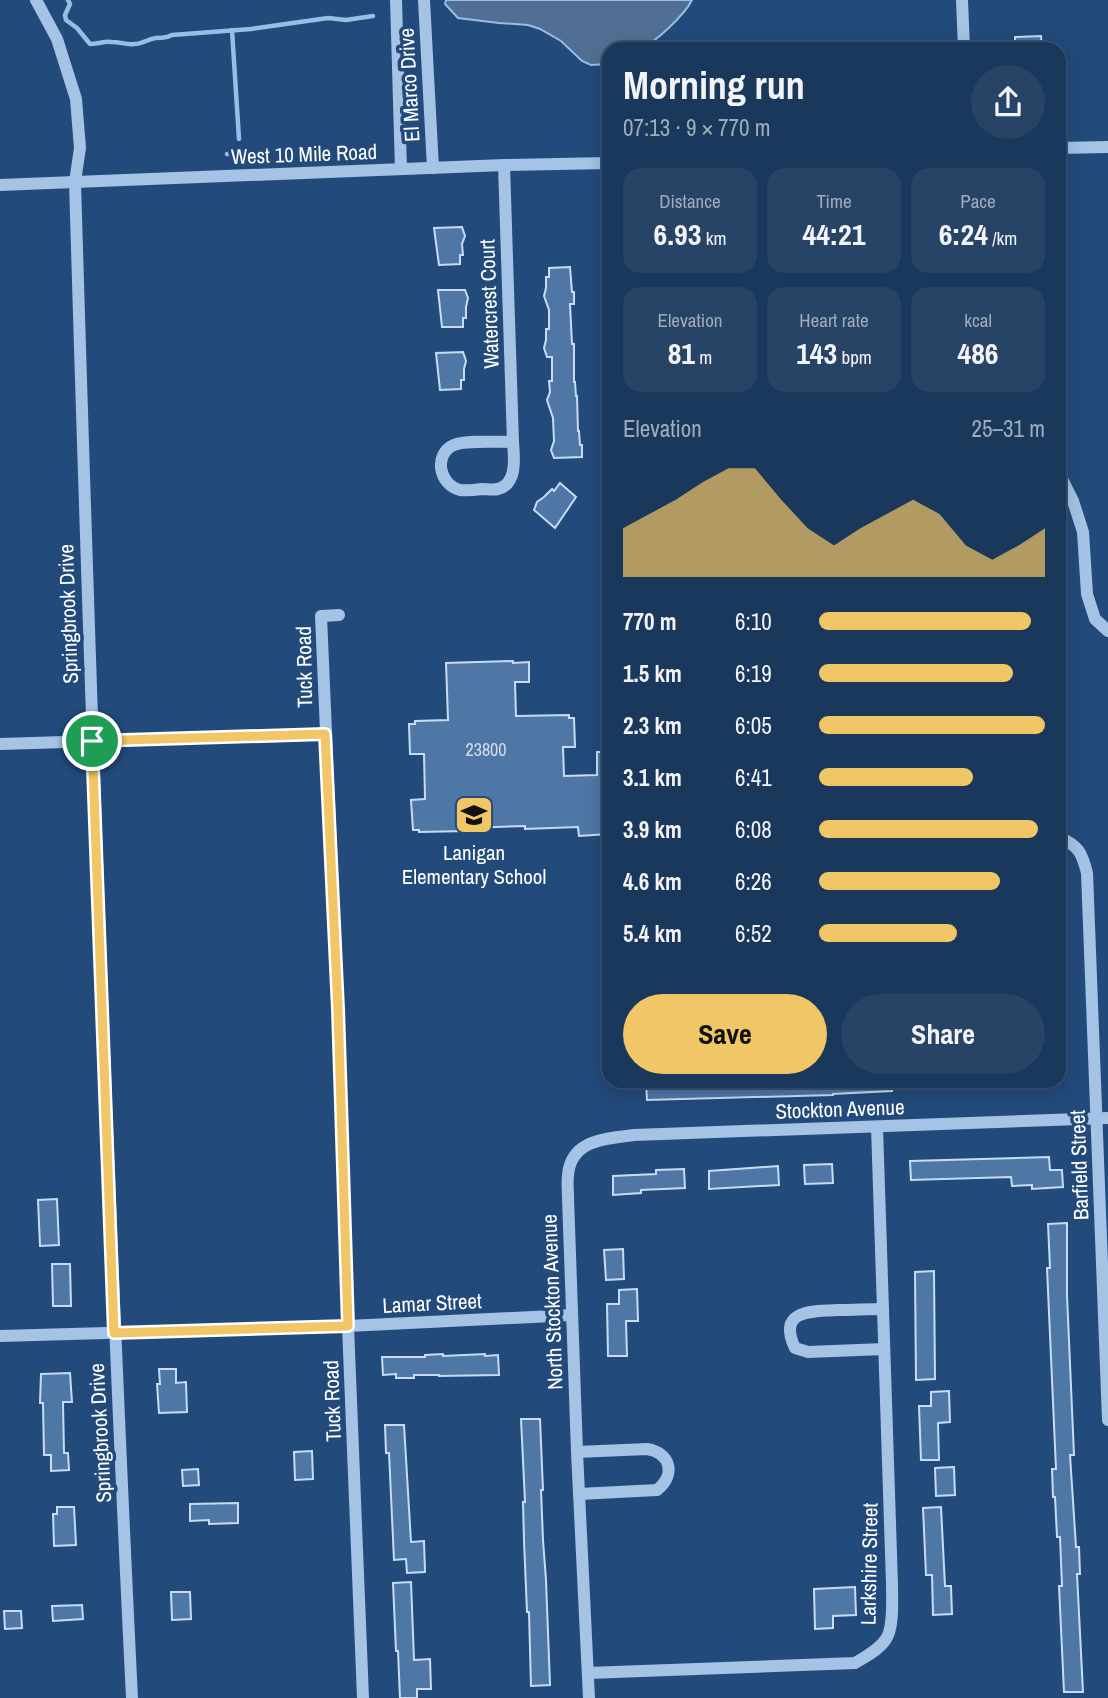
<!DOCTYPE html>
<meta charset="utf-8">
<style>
:root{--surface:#1a385c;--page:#274365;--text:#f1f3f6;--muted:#9facbb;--line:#385272;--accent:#f1c666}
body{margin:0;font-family:"Archivo Narrow",sans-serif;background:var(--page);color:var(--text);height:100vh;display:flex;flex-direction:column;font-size:26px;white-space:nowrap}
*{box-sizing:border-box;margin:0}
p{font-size:23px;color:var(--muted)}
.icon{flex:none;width:38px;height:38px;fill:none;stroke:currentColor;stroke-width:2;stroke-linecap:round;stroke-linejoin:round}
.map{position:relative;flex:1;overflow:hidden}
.side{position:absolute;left:602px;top:42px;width:464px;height:1046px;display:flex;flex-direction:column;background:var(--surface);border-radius:21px;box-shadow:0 4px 18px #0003,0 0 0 2px var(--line)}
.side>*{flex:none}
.pin{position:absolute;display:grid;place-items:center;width:60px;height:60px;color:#fff;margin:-30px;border:4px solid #fff;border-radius:50%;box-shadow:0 2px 7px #0007}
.round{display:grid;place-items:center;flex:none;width:74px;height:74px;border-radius:37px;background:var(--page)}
.overview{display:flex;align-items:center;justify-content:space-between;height:119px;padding:0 21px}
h1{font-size:38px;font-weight:700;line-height:52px}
.figures{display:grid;grid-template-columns:repeat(3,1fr);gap:10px;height:119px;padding:7px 21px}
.figures div{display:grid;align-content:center;border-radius:18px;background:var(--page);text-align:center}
.figures b{font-size:30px;font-weight:700}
.figures small{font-size:19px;font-weight:400}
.figures p{font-size:19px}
.chart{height:196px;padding:14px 21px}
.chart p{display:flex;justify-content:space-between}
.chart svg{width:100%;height:126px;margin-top:7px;fill:var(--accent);opacity:.7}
.cta{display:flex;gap:14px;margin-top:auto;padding:14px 21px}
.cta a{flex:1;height:80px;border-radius:42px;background:var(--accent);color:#111;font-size:28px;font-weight:700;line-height:80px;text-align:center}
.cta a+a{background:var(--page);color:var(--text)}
ul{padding:0 21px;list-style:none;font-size:23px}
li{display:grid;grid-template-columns:112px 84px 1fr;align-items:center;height:52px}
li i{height:18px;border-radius:9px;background:var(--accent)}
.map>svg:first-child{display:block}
.water{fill:#526f93;stroke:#98bee6;stroke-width:2}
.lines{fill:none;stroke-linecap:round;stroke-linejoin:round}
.stream{stroke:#98bee6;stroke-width:4.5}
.building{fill:#4f77a6;stroke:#c7dcf4;stroke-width:2}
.minor{stroke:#a4c3e5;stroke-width:12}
.route-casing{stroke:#fff;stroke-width:14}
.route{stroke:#f1c666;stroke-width:9}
.labels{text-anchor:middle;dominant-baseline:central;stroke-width:7;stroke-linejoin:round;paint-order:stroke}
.number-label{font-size:18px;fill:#d3dde9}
.street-label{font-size:21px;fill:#fff;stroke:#224a7a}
.poi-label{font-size:21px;fill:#fff;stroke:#224a7a}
</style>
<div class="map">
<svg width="1108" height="1698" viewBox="0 0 1108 1698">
<rect width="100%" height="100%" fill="#224a7a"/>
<!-- water -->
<path class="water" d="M446,0H692C685,14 654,45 638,49C629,51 618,49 609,49V64L591,65L582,61L561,41L540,29L528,25L499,23L458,18L445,4Z"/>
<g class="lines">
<!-- stream -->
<g class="stream">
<path d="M68,0L70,4L65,15L66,20L77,28L90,44C97,44 104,41 112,42C120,42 127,45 134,44C142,44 148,39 156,38C163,37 165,39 172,35L251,29L328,18L346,20L373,16"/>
<path d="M232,30L239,139"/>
<path d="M227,154L240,153V150"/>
</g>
</g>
<!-- building -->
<g class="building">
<path d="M1041,36L1042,49H1015V37Z"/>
<path d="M462,227L465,236L462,244L463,255H460V264L439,265L434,228Z"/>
<path d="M570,267L572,292H574V304H570L572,344H574V382H575L576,396H577L578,431H579L580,445H582V457L554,458L551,450L554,441L553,418L547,400L550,392L549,381H552V357H547L544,348L546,340V329H549V310L544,296L546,288V277H549V268Z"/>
<path d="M438,290H465L468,298L466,307V318H463V327H442Z"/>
<path d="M463,352L466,361L464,369V380H461V389L440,390L436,353Z"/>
<path d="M560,483L576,497L555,528L534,510L537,502L544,497L552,489L554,491Z"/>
<path d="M513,661V663L529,662V682H515L516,716L569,715V718H574L575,747H563L564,776L597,775V752H609V834L579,836L578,827L525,829V826L468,828V831L419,832V830H413L411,800L425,799L424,754H410L409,724H415V721L448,720L446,663Z"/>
<path d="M646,1082H892V1091L833,1094V1095L647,1100Z"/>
<path d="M1049,1157L1050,1170H1062L1063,1187L1032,1189V1185L1012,1186L1011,1177L911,1180L910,1161Z"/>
<path d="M832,1164L833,1183L805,1184L804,1165Z"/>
<path d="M778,1166L779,1185L709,1189V1171Z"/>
<path d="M684,1169L685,1188L641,1190V1193L613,1195V1176L656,1174V1170Z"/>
<path d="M57,1199L59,1245L40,1246L38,1200Z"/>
<path d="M1067,1223V1295L1074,1455H1070L1076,1547H1079L1080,1574H1077L1083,1692H1064L1059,1586H1062L1060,1537H1057L1055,1497H1053L1052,1469H1056L1047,1268H1050L1048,1224Z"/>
<path d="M623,1249L624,1279L606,1280L604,1250Z"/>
<path d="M52,1264H70L71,1306H53Z"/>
<path d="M934,1271L935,1379L916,1380L915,1272Z"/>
<path d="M637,1289L638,1321H626L627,1356H608L607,1304H619V1290Z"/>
<path d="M443,1354V1356L485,1354V1356L498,1355L499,1375L439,1376V1375H414V1378H396V1374L383,1375L382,1357H425V1355Z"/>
<path d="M159,1369H176V1383L186,1382L187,1412L159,1413L157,1384H160Z"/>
<path d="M70,1373L72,1402H63L64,1453H68L69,1470L51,1471V1455H44L43,1403H40L41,1374Z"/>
<path d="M949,1391L950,1422L938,1423L939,1460H921L919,1406H931V1392Z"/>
<path d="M521,1419H540L543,1490H541L543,1540L546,1580L550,1685L531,1686L529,1612H527L524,1541L523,1502H525Z"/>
<path d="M385,1425H404L411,1542L424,1541L425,1572L407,1573L406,1559L394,1560L389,1453H386Z"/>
<path d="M312,1451L313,1479L295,1480L294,1452Z"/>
<path d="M954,1467L955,1495L936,1496L935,1468Z"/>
<path d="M198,1469L199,1485L183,1486L182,1470Z"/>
<path d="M238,1503V1523L209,1524V1520L190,1521V1504Z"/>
<path d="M57,1507H74L76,1545L54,1546L53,1514H57Z"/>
<path d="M941,1507L945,1586H951L952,1614L933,1615L932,1575H926L923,1508Z"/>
<path d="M411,1582L414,1660L430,1659L431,1689H417V1698H400L398,1651H396L393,1583Z"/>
<path d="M855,1587L856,1615L833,1616V1628L815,1629L814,1589Z"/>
<path d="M171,1592H190L191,1619L172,1620Z"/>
<path d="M82,1605L83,1619L53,1621L52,1606Z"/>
<path d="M4,1611H21L22,1628L5,1629Z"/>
</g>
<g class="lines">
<!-- minor -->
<g class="minor">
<path d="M36,0L57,39L76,99L80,148L75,182C90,688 107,1193 132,1698"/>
<path d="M396,0L401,169"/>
<path d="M424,0L433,168"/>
<path d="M962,0L964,49"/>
<path d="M1059,148L1108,147"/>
<path d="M504,165L513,442C498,442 465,440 454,445C433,454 439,485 460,490C467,491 475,490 482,489C487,489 493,490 498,489C518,484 514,456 513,442"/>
<path d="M0,185L504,165L609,163"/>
<path d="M1059,473L1073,501L1083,532L1087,594L1095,619L1108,631"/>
<path d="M339,615L321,616L338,1009L348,1326L363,1698"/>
<path d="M0,744L325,734"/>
<path d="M1059,837C1079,846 1082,853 1087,873L1108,1420"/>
<path d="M883,1309C868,1309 853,1310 838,1310C811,1311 777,1310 795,1348L808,1352L884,1349"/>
<path d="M0,1336L348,1326L572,1315"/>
<path d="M577,1452L647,1449C671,1453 676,1475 657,1490L579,1494"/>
<path d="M588,1673L855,1663C865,1657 879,1650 886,1639C894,1628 892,1598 892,1584L877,1127"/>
<path d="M589,1698L577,1452L568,1198C568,1191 567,1183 568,1175C571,1139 606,1139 634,1135L1108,1118"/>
</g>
</g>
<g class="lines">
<!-- route casing -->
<g class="route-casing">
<path id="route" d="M325,734L338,1009L348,1326L114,1333L92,741Z"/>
</g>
<!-- route -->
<use href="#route" class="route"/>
</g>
<!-- icons -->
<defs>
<g id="school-square" transform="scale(2.0125)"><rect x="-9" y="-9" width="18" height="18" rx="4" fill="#f1c666" stroke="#224a7a"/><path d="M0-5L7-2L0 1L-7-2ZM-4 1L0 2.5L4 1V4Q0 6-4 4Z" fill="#111"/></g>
</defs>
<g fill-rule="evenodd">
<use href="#school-square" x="474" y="815"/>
</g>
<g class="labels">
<!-- number labels -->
<g class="number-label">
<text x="486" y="749">23800</text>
</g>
<!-- street labels -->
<g class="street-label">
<text transform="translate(409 85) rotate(-93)">El Marco Drive</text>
<text transform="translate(304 154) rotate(-2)">West 10 Mile Road</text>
<text transform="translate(489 304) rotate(-92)">Watercrest Court</text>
<text transform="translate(68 614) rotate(-92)">Springbrook Drive</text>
<text transform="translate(304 667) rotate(-91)">Tuck Road</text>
<text transform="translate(840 1109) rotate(-2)">Stockton Avenue</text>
<text transform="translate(1079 1165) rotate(-92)">Barfield Street</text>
<text transform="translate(552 1302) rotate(-92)">North Stockton Avenue</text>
<text transform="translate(432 1303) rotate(-3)">Lamar Street</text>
<text transform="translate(332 1401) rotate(-92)">Tuck Road</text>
<text transform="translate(100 1433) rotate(-93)">Springbrook Drive</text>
<text transform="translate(869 1564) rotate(-89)">Larkshire Street</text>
</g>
<!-- poi labels -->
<g class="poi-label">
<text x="474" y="852">Lanigan<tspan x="474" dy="24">Elementary School</tspan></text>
</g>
</g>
</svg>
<div class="pin" style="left:92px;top:741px;background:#1e9e55"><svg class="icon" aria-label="arrive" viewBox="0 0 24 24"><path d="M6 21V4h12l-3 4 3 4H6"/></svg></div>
<section class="side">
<div class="overview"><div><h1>Morning run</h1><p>07:13 · 9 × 770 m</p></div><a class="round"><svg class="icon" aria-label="share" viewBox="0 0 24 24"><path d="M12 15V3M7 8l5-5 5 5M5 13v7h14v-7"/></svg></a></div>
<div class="figures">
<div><p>Distance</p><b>6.93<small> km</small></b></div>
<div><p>Time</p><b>44:21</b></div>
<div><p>Pace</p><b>6:24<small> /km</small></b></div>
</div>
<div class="figures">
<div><p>Elevation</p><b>81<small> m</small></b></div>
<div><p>Heart rate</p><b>143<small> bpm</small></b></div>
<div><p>kcal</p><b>486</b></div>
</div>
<div class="chart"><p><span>Elevation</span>25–31 m</p>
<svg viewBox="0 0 160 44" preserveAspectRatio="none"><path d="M0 44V27L10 22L20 17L30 11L40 6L50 6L60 17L70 27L80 33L90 27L100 22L110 17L120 22L130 33L140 38L150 33L160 27V44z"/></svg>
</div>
<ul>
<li><b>770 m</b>6:10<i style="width:94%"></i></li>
<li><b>1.5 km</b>6:19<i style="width:86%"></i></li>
<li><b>2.3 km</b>6:05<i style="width:100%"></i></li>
<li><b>3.1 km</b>6:41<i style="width:68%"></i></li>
<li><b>3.9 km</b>6:08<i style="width:97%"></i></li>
<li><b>4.6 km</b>6:26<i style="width:80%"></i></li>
<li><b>5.4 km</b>6:52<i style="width:61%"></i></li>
</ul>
<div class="cta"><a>Save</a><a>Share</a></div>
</section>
</div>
